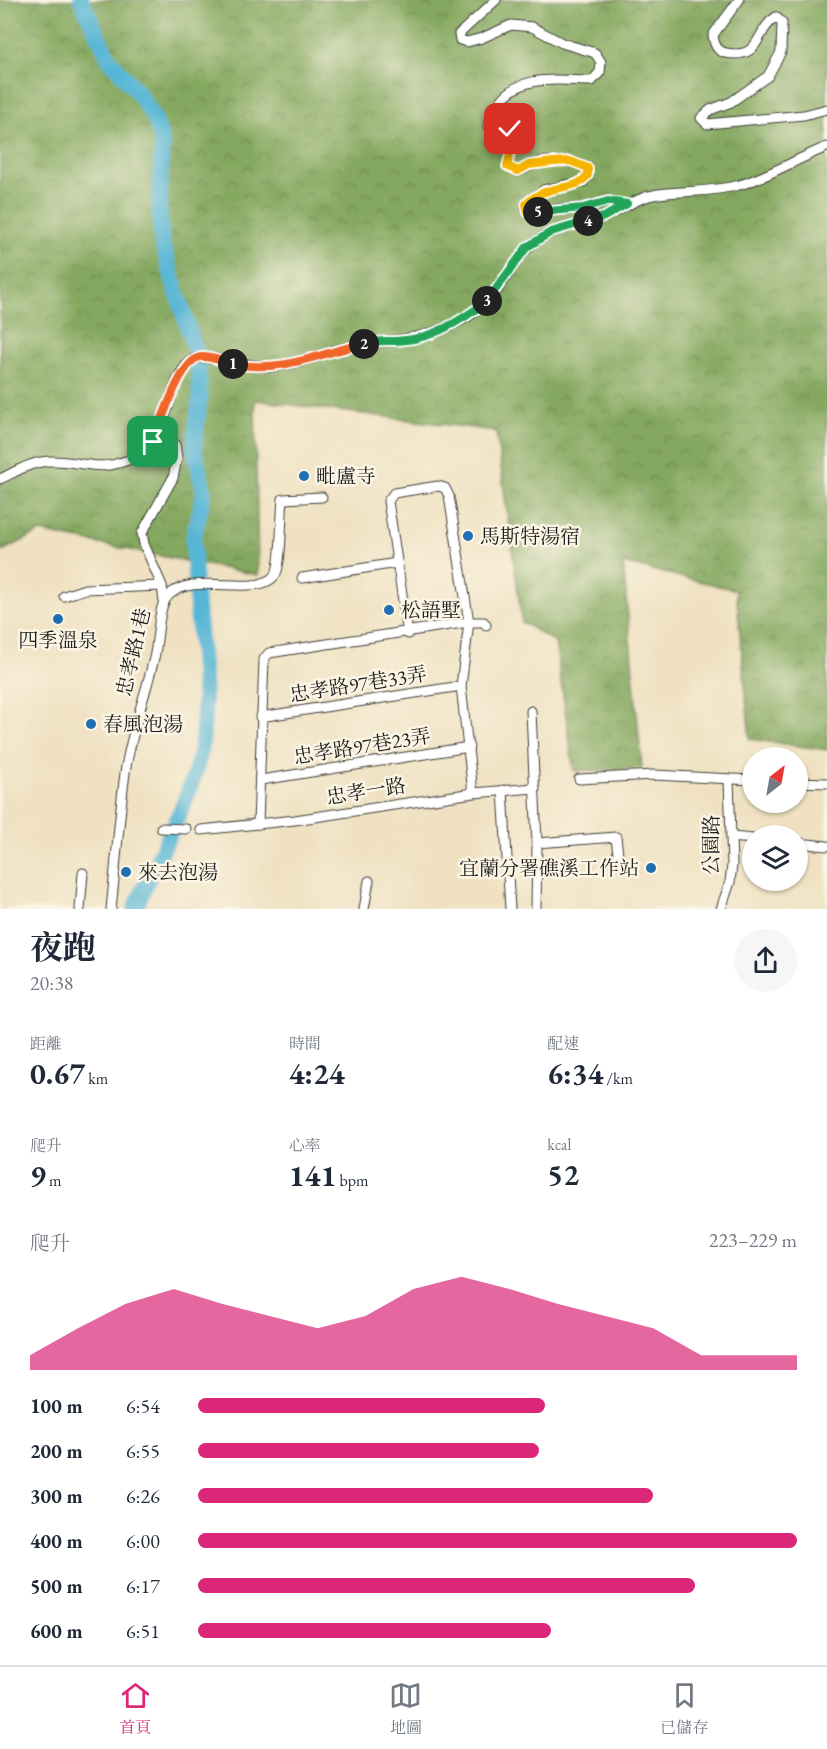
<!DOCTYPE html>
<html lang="zh-TW">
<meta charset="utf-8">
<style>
:root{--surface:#fff;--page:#f6f6f7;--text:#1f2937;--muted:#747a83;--line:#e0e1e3;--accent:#db2777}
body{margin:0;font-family:"EB Garamond","Noto Serif TC",serif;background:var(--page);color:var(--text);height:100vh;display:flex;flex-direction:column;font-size:22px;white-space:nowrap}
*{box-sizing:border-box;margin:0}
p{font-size:20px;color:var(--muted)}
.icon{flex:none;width:33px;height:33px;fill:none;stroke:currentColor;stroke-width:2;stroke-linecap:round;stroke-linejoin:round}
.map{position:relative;height:909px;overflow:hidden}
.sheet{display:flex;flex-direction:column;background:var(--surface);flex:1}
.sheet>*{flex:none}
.needle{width:39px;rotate:31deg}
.buttons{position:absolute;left:742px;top:747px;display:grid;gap:12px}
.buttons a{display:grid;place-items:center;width:66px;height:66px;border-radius:50%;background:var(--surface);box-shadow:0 2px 4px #0004;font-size:30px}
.pin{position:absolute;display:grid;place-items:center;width:51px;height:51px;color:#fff;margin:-26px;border-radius:12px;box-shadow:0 3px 9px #0006}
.km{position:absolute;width:30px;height:30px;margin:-15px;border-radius:50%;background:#222;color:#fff;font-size:16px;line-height:30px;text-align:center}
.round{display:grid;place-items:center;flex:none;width:63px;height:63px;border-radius:32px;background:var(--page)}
.head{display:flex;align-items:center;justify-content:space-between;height:102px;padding:0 30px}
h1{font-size:33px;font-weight:700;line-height:45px}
.metrics{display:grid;grid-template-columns:repeat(3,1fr);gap:9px;height:102px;padding:6px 30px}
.metrics div{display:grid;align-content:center}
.metrics b{font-size:30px;font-weight:700}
.metrics small{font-size:16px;font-weight:400}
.metrics p{font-size:16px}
.chart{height:168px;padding:12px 30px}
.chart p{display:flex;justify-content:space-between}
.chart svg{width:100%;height:108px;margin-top:6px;fill:var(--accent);opacity:.7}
ul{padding:0 30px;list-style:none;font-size:20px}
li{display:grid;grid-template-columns:96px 72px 1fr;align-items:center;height:45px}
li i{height:15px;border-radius:8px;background:var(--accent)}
.menu{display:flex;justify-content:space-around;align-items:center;height:84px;border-top:2px solid var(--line);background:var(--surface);font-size:16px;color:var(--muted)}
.menu a{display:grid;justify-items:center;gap:3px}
.menu .current{color:var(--accent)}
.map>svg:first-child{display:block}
.forest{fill:url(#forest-crowns);stroke:#50623d;stroke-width:1.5}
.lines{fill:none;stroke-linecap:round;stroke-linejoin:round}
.river{stroke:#56b6d5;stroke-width:16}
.minor-casing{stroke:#3c3a35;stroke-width:11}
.minor{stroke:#fff;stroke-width:9}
.split-1-casing{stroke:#fff;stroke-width:12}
.split-2-casing{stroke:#fff;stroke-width:12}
.split-3-casing{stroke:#fff;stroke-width:12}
.split-4-casing{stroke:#fff;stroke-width:12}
.split-5-casing{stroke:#fff;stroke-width:12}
.split-6-casing{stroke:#fff;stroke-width:12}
.split-7-casing{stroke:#fff;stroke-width:12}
.split-1{stroke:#f0652b;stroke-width:8}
.split-2{stroke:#f0652b;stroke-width:8}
.split-3{stroke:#22a559;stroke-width:8}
.split-4{stroke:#22a559;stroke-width:8}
.split-5{stroke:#22a559;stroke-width:8}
.split-6{stroke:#f5b400;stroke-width:8}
.split-7{stroke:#f5b400;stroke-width:8}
.poi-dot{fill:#1f6fb2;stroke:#fcf5e5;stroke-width:2}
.labels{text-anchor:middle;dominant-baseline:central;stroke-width:5;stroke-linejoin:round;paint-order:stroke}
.poi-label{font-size:20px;fill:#1c1c1c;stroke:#fcf5e5;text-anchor:start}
.street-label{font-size:20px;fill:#1c1c1c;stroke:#fcf5e5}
</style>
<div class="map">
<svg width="827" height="909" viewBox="0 0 827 909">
<defs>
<pattern id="forest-crowns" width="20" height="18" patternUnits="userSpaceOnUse" patternTransform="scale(1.5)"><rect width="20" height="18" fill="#84a85e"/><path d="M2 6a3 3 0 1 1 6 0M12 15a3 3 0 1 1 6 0" fill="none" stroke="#6b884d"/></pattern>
</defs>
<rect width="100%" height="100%" fill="#fcf5e5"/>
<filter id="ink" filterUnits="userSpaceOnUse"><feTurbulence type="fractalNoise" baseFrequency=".0167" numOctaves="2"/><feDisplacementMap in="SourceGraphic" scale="12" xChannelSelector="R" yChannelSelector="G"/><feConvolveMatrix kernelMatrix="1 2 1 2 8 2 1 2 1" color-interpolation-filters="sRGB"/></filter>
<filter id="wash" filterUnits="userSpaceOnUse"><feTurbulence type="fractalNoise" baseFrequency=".008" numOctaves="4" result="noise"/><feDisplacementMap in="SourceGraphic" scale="24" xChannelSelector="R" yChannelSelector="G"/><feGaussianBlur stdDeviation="1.35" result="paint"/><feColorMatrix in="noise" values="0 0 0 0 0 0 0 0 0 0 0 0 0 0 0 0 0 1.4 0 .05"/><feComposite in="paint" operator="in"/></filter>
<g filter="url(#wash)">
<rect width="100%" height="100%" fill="#efe1c1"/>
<!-- forest -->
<path class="forest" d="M0,0H827V750L750,739L736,590L623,563L642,768L574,771L555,642L522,622L496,431L255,400L258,575L40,532L0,552Z"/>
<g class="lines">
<!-- river -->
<g class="river">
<path d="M81,0L110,60L139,94L155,120L162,143L159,210L162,244L195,350"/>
<path d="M195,577L193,539L204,493L194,447L200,398L198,362"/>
<path d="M135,909C155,860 184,814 198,762C211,712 199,645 196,593"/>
</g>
</g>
</g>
<g filter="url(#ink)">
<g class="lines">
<!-- minor casing -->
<g class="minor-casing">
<g id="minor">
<path d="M496,0L459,34L460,40L467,42L482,38L511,25L532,27L562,43L595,53L601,62L600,72L592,81C559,81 519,72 498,105C494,111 489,118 488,126L492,128L507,127L510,129L513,143L507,166L518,171L540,162L570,161L588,168V175L583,182L544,190L526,204V208L533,214L545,210L583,208L608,201L627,204"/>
<path d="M739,0L713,35C714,43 716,51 726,53C762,60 755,30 776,17L782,23L781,52L768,76L731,102L710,110L701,118L707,124L804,115L827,109"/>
<path d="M0,479C17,471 34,460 54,461C91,462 98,474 138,456C169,442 168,372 194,359C203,354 252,367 269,367C298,365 321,353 348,347C375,341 402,342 428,334C450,327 474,316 490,299C512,274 517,248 550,233C566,225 585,223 601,218C620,211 637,197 658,194C684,191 709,192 735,186C760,181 800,157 827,147"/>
<path d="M302,578L397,563"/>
<path d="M64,596L85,589L162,586"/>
<path d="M164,602L162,586L144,544L142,533L173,478L177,458L175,445"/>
<path d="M408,634L388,501L394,493L438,486L445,488L449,496L469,622L461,686L473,793"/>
<path d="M531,711L537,843L536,909"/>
<path d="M260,717L461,686"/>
<path d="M579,779L654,775L753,780"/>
<path d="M261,780L469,747"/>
<path d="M798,782L827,783"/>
<path d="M503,790L510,909"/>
<path d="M258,824L264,659L269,653L469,622H484L486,625"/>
<path d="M161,828L186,829"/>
<path d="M201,830L295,820L473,793L535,788"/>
<path d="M731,837L753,839"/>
<path d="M537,843L616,837L619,863"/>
<path d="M798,843L827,846"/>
<path d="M80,909L83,873"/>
<path d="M111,909C116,864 119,818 125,773C131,733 145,697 154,658C158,644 158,611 165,600C186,567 257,600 275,575C282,567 281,514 283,499L322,497"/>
<path d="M364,909L369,881"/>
<path d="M721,909L730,882L732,865L729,780"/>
</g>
</g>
<!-- minor -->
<use href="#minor" class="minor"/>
</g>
</g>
<g class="lines" filter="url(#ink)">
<!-- split-1 casing -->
<g class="split-1-casing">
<path id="split-1" d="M153,442C161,424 181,358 201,357C211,356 223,362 233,364"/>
</g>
<!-- split-2 casing -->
<g class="split-2-casing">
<path id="split-2" d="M233,364C286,373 314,354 364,344"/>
</g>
<!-- split-3 casing -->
<g class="split-3-casing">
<path id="split-3" d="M364,344C378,340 392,342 406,340C436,337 464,319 487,301"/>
</g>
<!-- split-4 casing -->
<g class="split-4-casing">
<path id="split-4" d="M487,301L527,247L551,232L588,221"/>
</g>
<!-- split-5 casing -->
<g class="split-5-casing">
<path id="split-5" d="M538,212L583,208L608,201L627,204L604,217L588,221"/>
</g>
<!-- split-6 casing -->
<g class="split-6-casing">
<path id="split-6" d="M538,212H528L526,204C549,181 573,194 588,175V168L570,161L553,162"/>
</g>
<!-- split-7 casing -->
<g class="split-7-casing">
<path id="split-7" d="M510,129L513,143L507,166L518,171L529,165L553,162"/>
</g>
<!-- split-1 -->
<use href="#split-1" class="split-1"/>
<!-- split-2 -->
<use href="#split-2" class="split-2"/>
<!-- split-3 -->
<use href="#split-3" class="split-3"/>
<!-- split-4 -->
<use href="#split-4" class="split-4"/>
<!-- split-5 -->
<use href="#split-5" class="split-5"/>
<!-- split-6 -->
<use href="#split-6" class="split-6"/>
<!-- split-7 -->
<use href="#split-7" class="split-7"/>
</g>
<!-- markers -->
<g class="poi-dot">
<circle cx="304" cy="476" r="6"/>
<circle cx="468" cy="536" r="6"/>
<circle cx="389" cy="610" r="6"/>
<circle cx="58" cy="619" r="6"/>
<circle cx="91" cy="724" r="6"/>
<circle cx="651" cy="868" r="6"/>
<circle cx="126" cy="872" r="6"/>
</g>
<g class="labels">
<!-- poi labels -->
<g class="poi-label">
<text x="316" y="476">毗盧寺</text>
<text x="480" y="536">馬斯特湯宿</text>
<text x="401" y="610">松語墅</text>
<text x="58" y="640" text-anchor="middle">四季溫泉</text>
<text x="103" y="724">春風泡湯</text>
<text x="639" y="868" text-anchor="end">宜蘭分署礁溪工作站</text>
<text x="138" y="872">來去泡湯</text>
</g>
<!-- street labels -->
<g class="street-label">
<text transform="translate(133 652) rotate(-77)">忠孝路1巷</text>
<text transform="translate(358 684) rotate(-9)">忠孝路97巷33弄</text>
<text transform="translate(362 746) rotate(-9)">忠孝路97巷23弄</text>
<text transform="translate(366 791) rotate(-9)">忠孝一路</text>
<text transform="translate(711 845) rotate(-90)">公園路</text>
</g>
</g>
</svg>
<div class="buttons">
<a><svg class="needle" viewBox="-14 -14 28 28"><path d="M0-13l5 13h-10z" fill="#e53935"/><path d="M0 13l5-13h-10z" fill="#747a83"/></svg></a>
<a><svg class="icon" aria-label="layers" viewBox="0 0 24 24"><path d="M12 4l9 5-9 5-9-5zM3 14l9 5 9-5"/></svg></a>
</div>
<div class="pin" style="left:153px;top:442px;background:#1e9e55"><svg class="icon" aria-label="arrive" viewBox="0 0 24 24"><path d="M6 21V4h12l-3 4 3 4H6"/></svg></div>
<div class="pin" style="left:510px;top:129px;background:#d93025"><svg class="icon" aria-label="check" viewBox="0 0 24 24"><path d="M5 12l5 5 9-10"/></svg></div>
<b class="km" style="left:233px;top:364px">1</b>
<b class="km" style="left:364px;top:344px">2</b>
<b class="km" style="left:487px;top:301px">3</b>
<b class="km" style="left:588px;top:221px">4</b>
<b class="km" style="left:538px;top:212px">5</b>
</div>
<section class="sheet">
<div class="head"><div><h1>夜跑</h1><p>20:38</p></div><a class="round"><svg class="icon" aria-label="share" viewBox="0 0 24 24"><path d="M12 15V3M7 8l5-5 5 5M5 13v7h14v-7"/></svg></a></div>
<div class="metrics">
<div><p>距離</p><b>0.67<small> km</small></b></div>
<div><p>時間</p><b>4:24</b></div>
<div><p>配速</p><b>6:34<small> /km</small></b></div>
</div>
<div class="metrics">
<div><p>爬升</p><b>9<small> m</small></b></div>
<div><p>心率</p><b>141<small> bpm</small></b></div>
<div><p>kcal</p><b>52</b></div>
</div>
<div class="chart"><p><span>爬升</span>223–229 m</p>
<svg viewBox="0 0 160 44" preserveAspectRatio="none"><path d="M0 44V38L10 27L20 17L30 11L40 17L50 22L60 27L70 22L80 11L90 6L100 11L110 17L120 22L130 27L140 38L150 38L160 38V44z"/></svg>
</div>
<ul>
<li><b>100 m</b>6:54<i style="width:58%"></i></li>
<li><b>200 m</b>6:55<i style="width:57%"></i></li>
<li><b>300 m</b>6:26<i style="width:76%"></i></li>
<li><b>400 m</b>6:00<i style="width:100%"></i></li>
<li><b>500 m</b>6:17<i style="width:83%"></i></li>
<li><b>600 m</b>6:51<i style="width:59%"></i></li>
</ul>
</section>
<nav class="menu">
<a class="current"><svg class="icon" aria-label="home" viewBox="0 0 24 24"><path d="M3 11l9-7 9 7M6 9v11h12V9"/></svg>首頁</a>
<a><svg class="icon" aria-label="map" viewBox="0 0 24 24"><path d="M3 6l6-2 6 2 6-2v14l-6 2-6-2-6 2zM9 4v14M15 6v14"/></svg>地圖</a>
<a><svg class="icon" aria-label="saved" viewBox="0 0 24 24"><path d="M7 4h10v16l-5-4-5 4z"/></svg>已儲存</a>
</nav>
